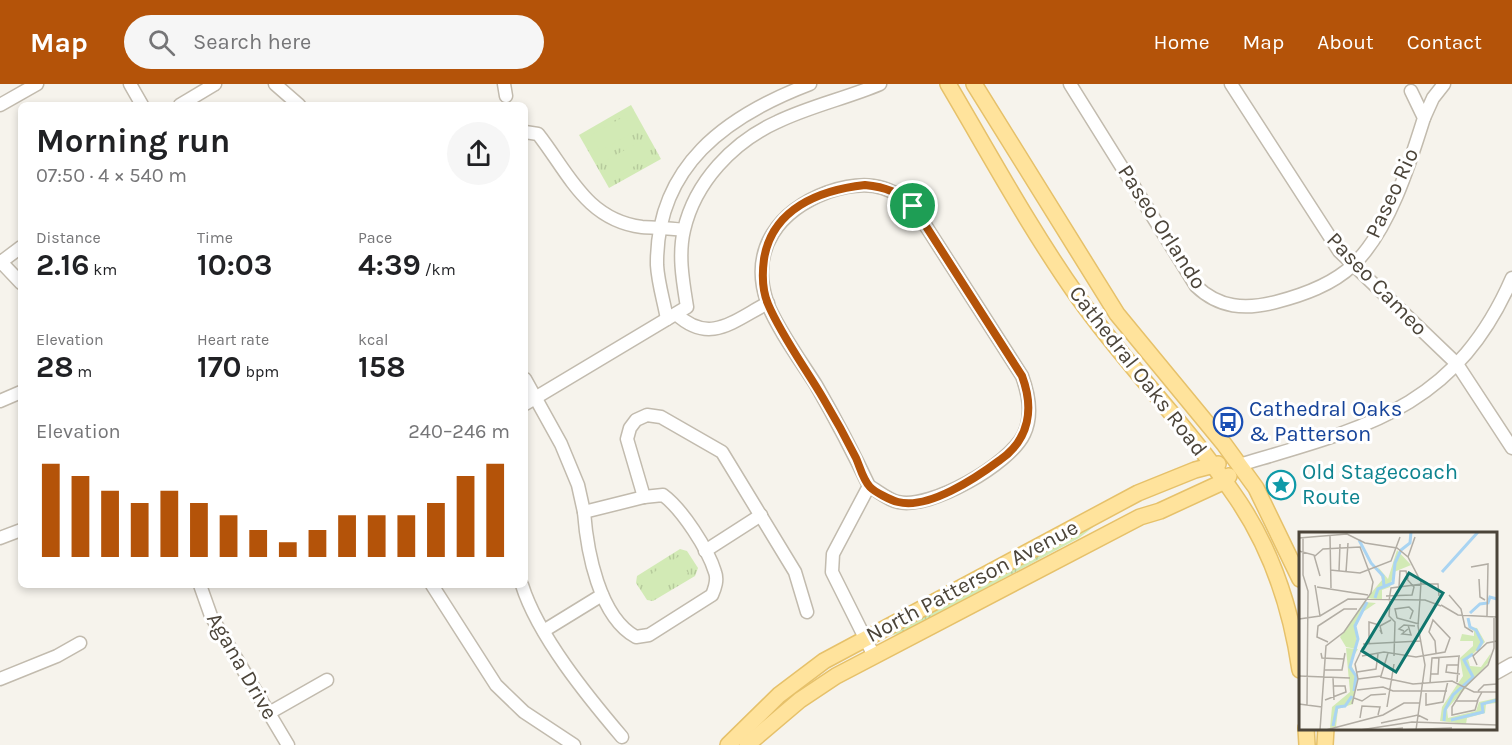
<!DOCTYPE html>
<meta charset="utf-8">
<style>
:root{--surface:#fff;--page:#f6f6f6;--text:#202124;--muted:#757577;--accent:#b45309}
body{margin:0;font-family:Karla,sans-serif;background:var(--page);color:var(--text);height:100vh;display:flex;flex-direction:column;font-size:22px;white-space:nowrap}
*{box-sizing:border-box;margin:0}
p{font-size:20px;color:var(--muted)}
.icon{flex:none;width:33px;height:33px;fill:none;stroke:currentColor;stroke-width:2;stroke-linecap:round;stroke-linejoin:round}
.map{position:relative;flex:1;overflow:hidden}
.details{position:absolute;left:18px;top:18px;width:510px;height:486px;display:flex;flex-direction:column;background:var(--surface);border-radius:9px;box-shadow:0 3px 9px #0003}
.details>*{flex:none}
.pin{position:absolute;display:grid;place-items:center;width:51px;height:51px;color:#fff;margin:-26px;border:3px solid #fff;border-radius:50%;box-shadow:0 2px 6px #0007}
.round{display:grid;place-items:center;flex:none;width:63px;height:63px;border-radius:32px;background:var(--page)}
.headline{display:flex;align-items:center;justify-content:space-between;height:102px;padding:0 18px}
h1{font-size:33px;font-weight:700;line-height:45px}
.metrics{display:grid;grid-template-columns:repeat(3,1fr);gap:9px;height:102px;padding:6px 18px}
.metrics div{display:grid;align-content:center}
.metrics b{font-size:30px;font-weight:700}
.metrics small{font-size:16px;font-weight:400}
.metrics p{font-size:16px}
.chart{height:168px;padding:12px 18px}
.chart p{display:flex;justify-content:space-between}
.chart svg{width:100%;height:108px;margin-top:6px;stroke:var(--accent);stroke-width:6}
header{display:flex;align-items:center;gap:36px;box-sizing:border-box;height:84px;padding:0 30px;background:var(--accent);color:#fff}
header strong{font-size:28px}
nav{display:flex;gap:33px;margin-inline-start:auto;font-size:21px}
.search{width:420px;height:54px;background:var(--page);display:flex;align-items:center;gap:15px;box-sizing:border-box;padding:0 21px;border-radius:33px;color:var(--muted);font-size:22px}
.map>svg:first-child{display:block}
.grass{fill:url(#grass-tufts)}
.pitch{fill:#d2eab5}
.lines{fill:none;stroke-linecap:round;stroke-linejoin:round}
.minor-casing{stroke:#c2bbae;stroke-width:15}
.major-casing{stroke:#e6c16a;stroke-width:18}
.minor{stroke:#fff;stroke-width:12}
.major{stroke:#ffe39c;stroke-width:15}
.route-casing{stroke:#fff;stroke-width:12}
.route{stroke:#b45309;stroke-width:8}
.labels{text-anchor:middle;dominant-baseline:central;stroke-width:6;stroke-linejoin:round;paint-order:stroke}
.street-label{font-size:22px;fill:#4b4439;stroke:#fff}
.transit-label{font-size:22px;fill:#164399;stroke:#fff;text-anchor:start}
.culture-label{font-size:22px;fill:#0d838f;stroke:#fff;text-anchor:start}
.inset-river{fill:none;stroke:#a9d4f2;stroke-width:3}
.inset-road{fill:none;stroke:#b2ada4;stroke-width:1.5}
.view{fill:#0f766e;fill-opacity:0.15;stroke:#0f766e;stroke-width:3}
.inset-edge{fill:none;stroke:#4b4439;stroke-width:3}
</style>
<header>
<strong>Map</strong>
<div class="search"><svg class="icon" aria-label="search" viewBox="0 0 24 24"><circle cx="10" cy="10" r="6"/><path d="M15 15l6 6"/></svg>Search here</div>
<nav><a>Home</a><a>Map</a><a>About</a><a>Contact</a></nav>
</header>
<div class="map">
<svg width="1512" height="661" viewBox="0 0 1512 661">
<defs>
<pattern id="grass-tufts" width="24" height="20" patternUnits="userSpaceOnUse" patternTransform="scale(1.5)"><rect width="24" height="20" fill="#d2eab5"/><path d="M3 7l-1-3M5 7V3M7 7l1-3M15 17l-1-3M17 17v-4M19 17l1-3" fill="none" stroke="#b6ca9c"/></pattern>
</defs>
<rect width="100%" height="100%" fill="#f6f3ec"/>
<!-- grass -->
<g class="grass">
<path d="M631,21L661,75L609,104L579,51Z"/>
<path d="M1146,414L1101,437L1079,454L902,549L884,553L1115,427Z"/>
<path d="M680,465L687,467L698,484L695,492L653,517L647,516L636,499L637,492Z"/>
</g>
<!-- pitch -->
<g class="pitch">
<path d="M625,32L634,48L600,67L591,51Z"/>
<path d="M639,58L648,74L614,94L605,77Z"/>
<path d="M678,473L688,489L654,509L645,494Z"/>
</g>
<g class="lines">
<!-- minor casing -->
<g class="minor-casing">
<g id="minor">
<path d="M130,0L142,21"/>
<path d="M275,0L299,21"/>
<path d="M504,0L506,12"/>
<path d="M1070,0L1196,202C1219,224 1245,226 1276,218C1303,211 1332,201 1353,181C1389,147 1410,79 1424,34L1411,7"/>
<path d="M1231,0L1339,167L1457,280L1512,364"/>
<path d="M0,21L37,0"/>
<path d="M180,21L215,0"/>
<path d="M1424,34L1433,14L1444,0"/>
<path d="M525,48L538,50C568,88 586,136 642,143C656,144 669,144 683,146"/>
<path d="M0,177L21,199"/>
<path d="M1,178L21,163"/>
<path d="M676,230C710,261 733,237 768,219"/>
<path d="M667,235C664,218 658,199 657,181C656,82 726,32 810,0"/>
<path d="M525,295L561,360L578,401L584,428"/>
<path d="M0,317L21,308"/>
<path d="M525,320L687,223C683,198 678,171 684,146C695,98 733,58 777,38C810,22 847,14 880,0"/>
<path d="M1239,381C1364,344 1455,325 1512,194"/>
<path d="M869,402C878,407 888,416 898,418C930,426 1010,380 1024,350C1033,331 1029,311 1022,292L913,122C887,98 861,97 828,108C780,126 749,164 767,218C775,241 802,279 816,301C835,334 853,368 869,402L833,470L832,488L874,572"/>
<path d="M663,411C682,425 708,465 715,488C718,496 715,504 712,511L649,551L636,553C599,533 587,467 584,428L644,413Z"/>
<path d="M644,413L627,355L630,344L636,336L647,331L661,333L722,368L795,488L807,528"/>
<path d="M0,454L21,446"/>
<path d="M705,467L761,431"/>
<path d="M200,501L211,532L288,661"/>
<path d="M432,501L496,601L524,628L574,661"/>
<path d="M522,501C538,552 588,613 622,653"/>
<path d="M545,546L602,511"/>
<path d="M1496,589L1512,580"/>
<path d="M0,595L57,572L80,559"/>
<path d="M269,629L327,596"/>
</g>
</g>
<!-- major casing -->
<g class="major-casing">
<g id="major">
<path d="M948,0C990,71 1030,145 1078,213C1126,281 1186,340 1233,409C1270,461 1291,524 1300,586"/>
<path d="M974,0L1117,230L1224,360L1256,404L1300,495"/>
<path d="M1306,644L1307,661"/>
<path d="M728,661L779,611L824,577L1138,409L1195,386L1218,380"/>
<path d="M747,661L800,616L836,592L1140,433L1160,427L1225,397L1229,392"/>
<path d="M1325,661L1326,644"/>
</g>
</g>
<!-- minor -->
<use href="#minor" class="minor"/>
<!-- major -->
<use href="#major" class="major"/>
</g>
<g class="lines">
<!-- route casing -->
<g class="route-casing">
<path id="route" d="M865,101C886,103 898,108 913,122L1022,292C1034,324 1030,355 1000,376C976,394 928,426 898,418C890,416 875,408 870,403C863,396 860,383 856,374C846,354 835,334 823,314C806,285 781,251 768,220C762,206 762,190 764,175C772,125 819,106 865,101Z"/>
</g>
<!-- route -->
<use href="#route" class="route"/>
</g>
<!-- icons -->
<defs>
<g id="bus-ring" transform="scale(1.5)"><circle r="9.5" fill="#fff" stroke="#1a4fb4" stroke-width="1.5"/><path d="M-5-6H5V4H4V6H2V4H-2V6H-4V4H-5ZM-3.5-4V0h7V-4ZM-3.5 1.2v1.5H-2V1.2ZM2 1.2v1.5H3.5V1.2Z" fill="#1a4fb4"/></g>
<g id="sight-ring" transform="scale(1.5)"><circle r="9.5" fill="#fff" stroke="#0f9aa8" stroke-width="1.5"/><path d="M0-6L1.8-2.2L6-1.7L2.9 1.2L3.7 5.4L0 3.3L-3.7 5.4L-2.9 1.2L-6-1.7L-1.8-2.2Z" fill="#0f9aa8"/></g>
</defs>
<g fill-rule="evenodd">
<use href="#bus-ring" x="1228" y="338"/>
<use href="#sight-ring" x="1281" y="401"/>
</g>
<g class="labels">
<!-- street labels -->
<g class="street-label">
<text transform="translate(1392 109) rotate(-65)">Paseo Rio</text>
<text transform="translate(1162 143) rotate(57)">Paseo Orlando</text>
<text transform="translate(1377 200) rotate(46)">Paseo Cameo</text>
<text transform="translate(1138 287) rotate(52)">Cathedral Oaks Road</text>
<text transform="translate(972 497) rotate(-28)">North Patterson Avenue</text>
<text transform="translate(242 582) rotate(60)">Agana Drive</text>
</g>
<!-- transit labels -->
<g class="transit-label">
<text x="1249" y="325">Cathedral Oaks<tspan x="1249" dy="25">&amp; Patterson</tspan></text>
</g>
<!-- culture labels -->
<g class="culture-label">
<text x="1302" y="388">Old Stagecoach<tspan x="1302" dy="25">Route</tspan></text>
</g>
</g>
<!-- overview -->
<g transform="translate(1299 448)">
<rect width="198" height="198" fill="#f6f3ec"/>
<path d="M65,70L77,71L61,82L57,94L58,117L47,115L41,105Z" fill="#d2eab5"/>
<path d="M98,18L112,33L95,40L91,55L83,58V68L68,66L83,48L79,35L89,47ZM169,95L178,96L186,110L169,127L171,134L182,135L192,121L189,131L148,177L149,186L177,179L180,170L198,166V171L187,172L186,181L168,186L167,192L141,189L143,175L164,144L161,126L174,114V109H161L163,102L175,104V99ZM47,116L59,117L51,130L58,146L54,172L39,177L37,195L31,196L33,175L51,160Z" fill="#d2eab5"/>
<path class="inset-river" d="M60,8L72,31L84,44L85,54M143,40L179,0M76,66L79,57L94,51L96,31L102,18L111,11L112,0M171,81L181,72L189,71L191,65L198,67M169,86L171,95L177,98L183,110L178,119M55,159L57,144L51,135L59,107L56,94L68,70M152,188L184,180L183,172L198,168M145,189L146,178L154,163L174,145L165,128L174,122M34,194L38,175L46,174L53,164"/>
<path class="inset-road" d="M31,4L32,56M0,6L48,2L66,11L98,16L109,25L122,50L121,67M4,6V43L9,59L8,173M0,19L15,23L21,44M16,24L24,17L61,15L74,50L72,61L45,100L27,114L21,198M109,25L116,5M172,35L189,32L188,84M31,38L61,41L92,29L101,5M40,39L41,12M47,40L49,11M180,47L181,65L186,68M16,53L21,84M18,55L69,63M100,55L101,39H107L109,47M150,63L162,77L166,95L174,100M87,64L113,63L115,55L107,46M90,69L92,56L123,52H139L140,64M91,69L90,84L96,90L95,124M142,73L159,83L198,85M98,86L96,77L110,75L114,79L111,87M98,86L120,92M0,87L21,84L49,67L126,68L142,74M109,93L112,103L103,102L109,97M81,98L83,102L81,94L92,88M105,99L100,97L105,93L116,94M29,110L18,105L19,94L45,77H58M64,112L121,109M70,112V90L80,93M22,121L23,126L45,127M63,124L85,120L117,125L146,120L151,106L134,88L130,100L136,109L137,121M160,133H148L147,140L161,142M178,133L174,124L188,111L198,109M26,138H43L46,121M58,140L77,137L79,122M131,142H139L140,125M0,144L51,146M81,145L114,152L153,149L175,160H198M34,146L35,168M59,147L82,144L89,121M158,150L160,124M131,151L133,126L161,124M58,158L84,155L94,159H148M179,159L185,153L198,152M127,161V173L144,170L149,149M55,166L63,169L72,163L87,162M26,168L47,160L46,154H34M179,168L176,178L153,183V175L165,156L189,133L195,116V86M156,169H178L183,160M0,172L23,175M53,172L59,147L56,132L64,115M88,175L95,132M61,186L63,174L81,175L79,183M82,191L119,183L129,188M27,198L84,183L105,171H121M61,198L113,190L198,193M83,198L104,196M100,198L153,196M117,198L126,133L119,94L121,67"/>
<path class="view" d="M110,41L144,61L97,140L63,119Z"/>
<rect width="198" height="198" class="inset-edge"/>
</g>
</svg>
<div class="pin" style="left:913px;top:122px;background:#1e9e55"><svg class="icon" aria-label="arrive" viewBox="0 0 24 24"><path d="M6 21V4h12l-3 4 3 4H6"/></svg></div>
<section class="details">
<div class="headline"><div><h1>Morning run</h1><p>07:50 · 4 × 540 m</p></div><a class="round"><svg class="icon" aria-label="share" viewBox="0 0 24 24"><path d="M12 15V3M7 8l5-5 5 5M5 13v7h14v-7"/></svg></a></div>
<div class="metrics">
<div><p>Distance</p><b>2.16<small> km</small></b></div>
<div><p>Time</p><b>10:03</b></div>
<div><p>Pace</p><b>4:39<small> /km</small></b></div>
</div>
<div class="metrics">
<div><p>Elevation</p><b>28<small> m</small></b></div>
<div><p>Heart rate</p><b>170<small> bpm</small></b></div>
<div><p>kcal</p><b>158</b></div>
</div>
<div class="chart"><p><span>Elevation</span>240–246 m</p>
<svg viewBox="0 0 160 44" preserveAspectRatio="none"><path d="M5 44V6M15 44V11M25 44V17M35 44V22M45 44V17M55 44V22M65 44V27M75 44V33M85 44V38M95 44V33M105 44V27M115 44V27M125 44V27M135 44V22M145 44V11M155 44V6"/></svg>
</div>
</section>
</div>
